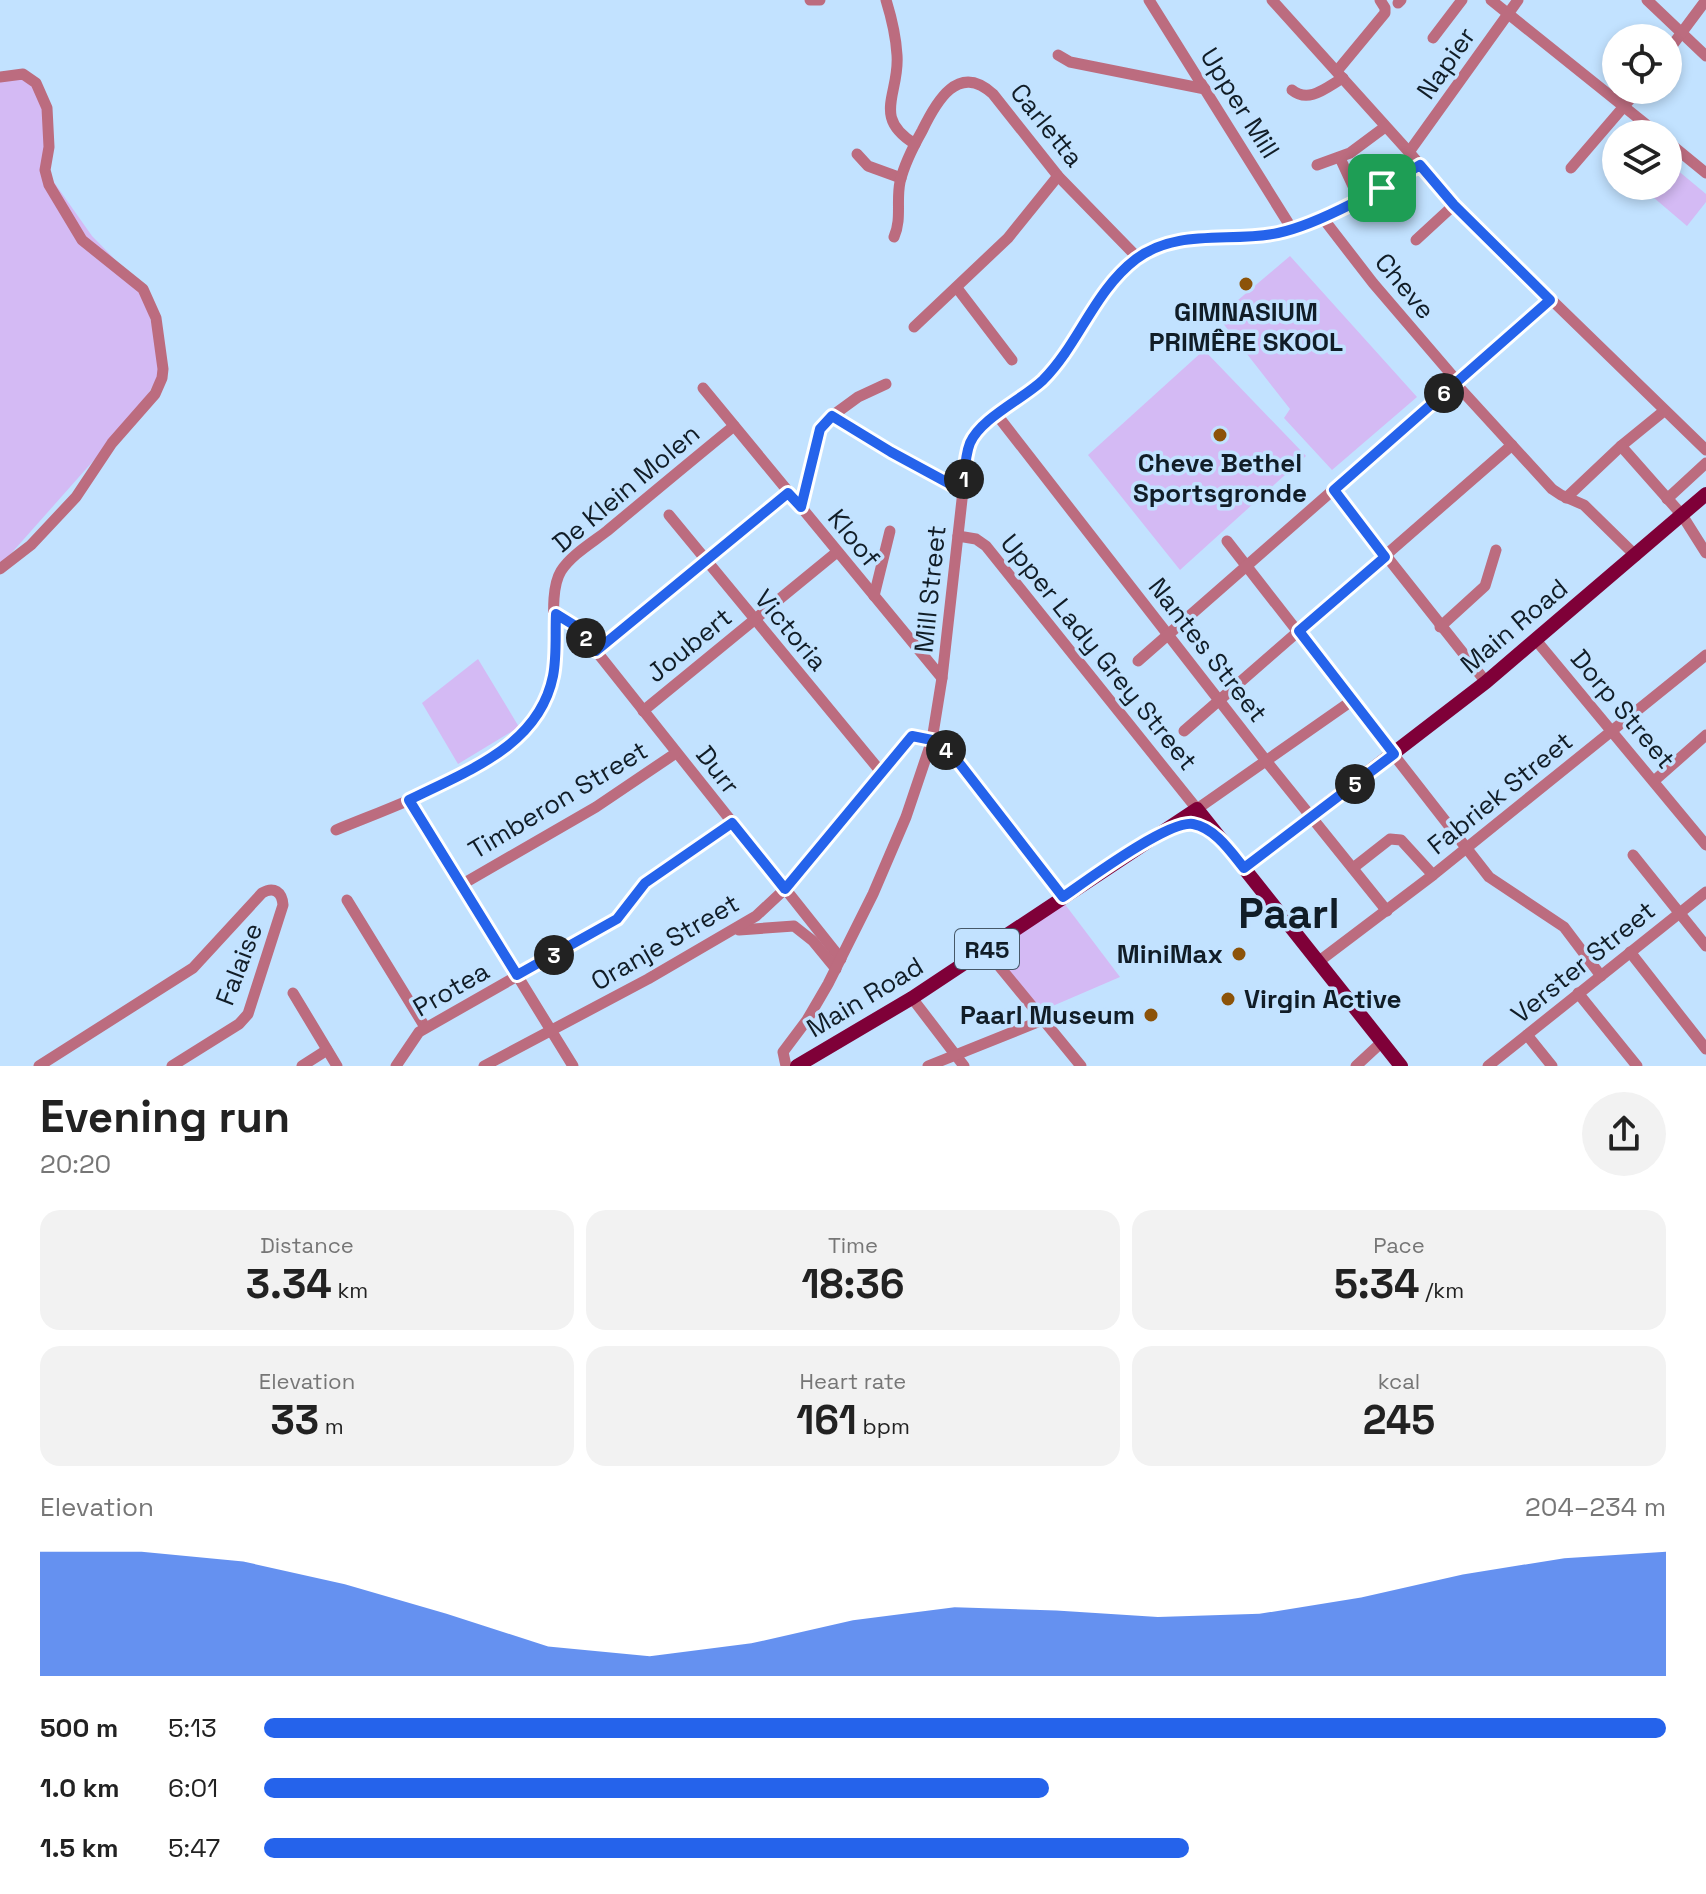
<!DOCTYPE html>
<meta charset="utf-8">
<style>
:root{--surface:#fff;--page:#f2f2f2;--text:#222;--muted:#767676;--accent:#2563eb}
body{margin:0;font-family:"Space Grotesk",sans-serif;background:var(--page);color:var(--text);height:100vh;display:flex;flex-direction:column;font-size:30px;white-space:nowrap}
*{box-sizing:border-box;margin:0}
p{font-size:26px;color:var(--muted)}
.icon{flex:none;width:44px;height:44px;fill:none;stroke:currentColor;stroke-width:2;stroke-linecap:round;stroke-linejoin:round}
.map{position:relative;height:1066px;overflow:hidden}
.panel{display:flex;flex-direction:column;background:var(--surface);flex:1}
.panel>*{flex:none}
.buttons{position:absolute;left:1602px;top:24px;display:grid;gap:16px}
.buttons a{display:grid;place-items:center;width:80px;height:80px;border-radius:50%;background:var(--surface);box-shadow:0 4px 12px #0003;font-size:40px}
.pin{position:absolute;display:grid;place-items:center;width:68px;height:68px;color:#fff;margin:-34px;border-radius:16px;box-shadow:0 4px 12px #0006}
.km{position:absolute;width:40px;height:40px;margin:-20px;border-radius:50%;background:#222;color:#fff;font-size:22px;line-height:40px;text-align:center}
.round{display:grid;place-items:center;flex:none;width:84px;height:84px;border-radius:42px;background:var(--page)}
.headline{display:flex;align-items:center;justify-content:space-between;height:136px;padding:0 40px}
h1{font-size:44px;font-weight:800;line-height:60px}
.stats{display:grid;grid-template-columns:repeat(3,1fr);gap:12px;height:136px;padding:8px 40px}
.stats div{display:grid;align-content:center;border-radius:20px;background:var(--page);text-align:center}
.stats b{font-size:40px;font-weight:800}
.stats small{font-size:22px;font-weight:400}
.stats p{font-size:22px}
.chart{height:224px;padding:16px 40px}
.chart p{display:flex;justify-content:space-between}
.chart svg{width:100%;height:144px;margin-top:8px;fill:var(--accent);opacity:.7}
ul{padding:0 40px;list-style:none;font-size:26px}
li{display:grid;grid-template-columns:128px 96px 1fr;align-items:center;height:60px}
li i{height:20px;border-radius:10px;background:var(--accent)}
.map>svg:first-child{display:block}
.green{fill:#d4baf4}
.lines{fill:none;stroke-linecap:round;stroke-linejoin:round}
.minor{stroke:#bc6c7f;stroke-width:11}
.major{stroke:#7f0038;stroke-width:14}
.route-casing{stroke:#fff;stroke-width:16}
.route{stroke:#2563eb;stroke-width:10}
.poi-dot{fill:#8c5309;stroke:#c2e2ff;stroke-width:3}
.labels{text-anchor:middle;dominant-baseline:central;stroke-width:7;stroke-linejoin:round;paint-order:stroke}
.shield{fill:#c2e2ff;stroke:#465868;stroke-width:2}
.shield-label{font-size:24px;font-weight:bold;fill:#111d27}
.street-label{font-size:26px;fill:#111d27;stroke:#c2e2ff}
.poi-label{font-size:26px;font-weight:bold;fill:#111d27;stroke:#c2e2ff}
.town-label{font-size:42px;font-weight:bold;fill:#111d27;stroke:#c2e2ff}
</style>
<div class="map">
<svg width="1706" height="1066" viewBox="0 0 1706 1066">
<rect width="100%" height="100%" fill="#c2e2ff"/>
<!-- green -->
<g class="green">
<path d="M0,75H25L49,110L46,171L92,236L140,285L164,365L141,407L0,566Z"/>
<path d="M1676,169L1706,194V202L1687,226L1653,197L1662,186H1668V179Z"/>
<path d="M1290,256L1417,397L1332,470L1284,418L1290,409L1218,317Z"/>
<path d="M1204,350L1306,456L1180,570L1088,455Z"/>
<path d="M478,659L519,727L458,764L422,703Z"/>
<path d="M1064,903L1120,977L1041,1011L993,951Z"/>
</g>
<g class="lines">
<!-- minor -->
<g class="minor">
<path d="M810,0H820"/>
<path d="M886,0C891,16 896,38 897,55C900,94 871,117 915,144"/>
<path d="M1149,0L1292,229"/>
<path d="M1272,0L1409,152L1454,205L1706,450"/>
<path d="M1491,0L1658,134"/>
<path d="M1647,0L1706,56"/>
<path d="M1398,3L1401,0"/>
<path d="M1433,38L1462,0"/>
<path d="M1668,51L1706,0"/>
<path d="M1058,55L1070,62L1205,89"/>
<path d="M1337,71L1385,13V8L1380,0"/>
<path d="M0,77L23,74L36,83L47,108L49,147L45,170L49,185L82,240L143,289L156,318L163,369L162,378L155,394L112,443L76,497L31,545L0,569"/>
<path d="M1292,90C1309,104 1327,87 1343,78"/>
<path d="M1668,142L1706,173"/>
<path d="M1409,152L1518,0"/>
<path d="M857,154L868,166L901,178"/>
<path d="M1340,158L1359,199"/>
<path d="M1317,165L1350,153L1385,127"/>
<path d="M1571,168L1638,90"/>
<path d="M1322,217L1373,283L1457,381"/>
<path d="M894,237C902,219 896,201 900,182C904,165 913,147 922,131C936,102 958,62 993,94L1058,176L1138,258"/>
<path d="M1416,240L1454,205"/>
<path d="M957,288L1012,360"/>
<path d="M914,327L1008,238L1058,176"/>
<path d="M1455,383L1552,489L1561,495L1584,505L1636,556"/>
<path d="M703,388L942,678"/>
<path d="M1664,411L1621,446L1682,515L1706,553"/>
<path d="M997,415L1267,762L1387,911"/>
<path d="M832,416L858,397L886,384"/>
<path d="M1334,490L1486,682"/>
<path d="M1566,498L1621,446"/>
<path d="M1667,499L1706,463"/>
<path d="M801,507L820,429L832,416L891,452L963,491"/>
<path d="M669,515L881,772"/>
<path d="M958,536L976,539L986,546L1197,809L1353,700"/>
<path d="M1227,541L1489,877L1564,927L1601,976"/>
<path d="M874,596L890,531"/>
<path d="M556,614L577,627L841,959"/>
<path d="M1440,627L1485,586L1496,550"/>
<path d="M1535,639L1706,845"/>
<path d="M596,651L788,493"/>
<path d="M1138,661L1550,300"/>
<path d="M643,711L837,552"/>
<path d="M1184,731L1512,445"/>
<path d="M1654,781L1706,735"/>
<path d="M409,800L573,1066"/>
<path d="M336,830C389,808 486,774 525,732C540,716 550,695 553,673C558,644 547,594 561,571C571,555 593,542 607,531C649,496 691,461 734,426"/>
<path d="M1633,855L1706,946"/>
<path d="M1353,868L1390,839L1401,840L1433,875"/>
<path d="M461,885L596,807L676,753"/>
<path d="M347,900L425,1027"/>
<path d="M739,930L794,926L813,941L836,969"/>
<path d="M986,950L1081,1066"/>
<path d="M1630,952L1706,1049"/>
<path d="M1318,962L1433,875L1706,655"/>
<path d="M293,993L337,1066"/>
<path d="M1578,993L1637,1066"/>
<path d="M912,998L964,1066"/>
<path d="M1527,1035L1552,1066"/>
<path d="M39,1066L193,968L262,893C274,886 282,892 283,905L248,1014L239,1024L172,1066"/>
<path d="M302,1066L327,1050"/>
<path d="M396,1066L419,1032L617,919L645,883L732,823"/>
<path d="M484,1066L648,979L756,916L785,889L912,736L932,740L956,759L1063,897"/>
<path d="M786,1066L783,1052L807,1020L828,984L873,894L906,817L932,740L942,678L967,455C976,419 1018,404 1043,380C1079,344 1095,291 1136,259C1177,228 1230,243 1278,233C1322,224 1381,189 1420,165"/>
<path d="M928,1066L1043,1020"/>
<path d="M1356,1066L1382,1042"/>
<path d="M1488,1066L1706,892"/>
</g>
<!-- major -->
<g class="major">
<path d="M1244,868L1486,682L1706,494"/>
<path d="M797,1066L912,998L1197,809L1401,1066"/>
</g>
</g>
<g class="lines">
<!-- route casing -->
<g class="route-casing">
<path id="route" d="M1420,165L1454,205L1550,300L1334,490L1385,557L1299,631L1394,754L1244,868C1231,852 1215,828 1193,824C1168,820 1086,881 1063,897L956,759L932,740L912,736L785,889L732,823L645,883L617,919L517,975L409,800C467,771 539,746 553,676C557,656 555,634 556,614L577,627L596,651L788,493L801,507L820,429L832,416L891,452L963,491C965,476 964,458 970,443C981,418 1023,399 1043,380C1079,344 1094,291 1136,259C1178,228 1230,243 1278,233C1320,224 1383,188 1420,165Z"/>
</g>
<!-- route -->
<use href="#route" class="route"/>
</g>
<!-- markers -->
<g class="poi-dot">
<circle cx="1246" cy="284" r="8"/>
<circle cx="1220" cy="435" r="8"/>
<circle cx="1239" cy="954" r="8"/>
<circle cx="1228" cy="999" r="8"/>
<circle cx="1151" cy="1015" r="8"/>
</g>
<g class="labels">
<!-- shield labels -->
<rect class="shield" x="955" y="929" width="64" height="40" rx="6"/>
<g class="shield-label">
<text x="987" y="949">R45</text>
</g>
<!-- street labels -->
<g class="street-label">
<text transform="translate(1446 63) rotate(-55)">Napier</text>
<text transform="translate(1240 103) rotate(58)">Upper Mill</text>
<text transform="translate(1047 125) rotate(51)">Carletta</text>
<text transform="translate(1405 286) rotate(50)">Cheve</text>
<text transform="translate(626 488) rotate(-40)">De Klein Molen</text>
<text transform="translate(854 538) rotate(51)">Kloof</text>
<text transform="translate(930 589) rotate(-84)">Mill Street</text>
<text transform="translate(1514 626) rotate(-40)">Main Road</text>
<text transform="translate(791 630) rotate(50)">Victoria</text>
<text transform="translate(689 645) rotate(-39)">Joubert</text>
<text transform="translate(1208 650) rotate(52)">Nantes Street</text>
<text transform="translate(1099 652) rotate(51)">Upper Lady Grey Street</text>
<text transform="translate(1623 709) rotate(50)">Dorp Street</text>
<text transform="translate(718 770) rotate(52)">Durr</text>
<text transform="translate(1500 793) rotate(-39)">Fabriek Street</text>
<text transform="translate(558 800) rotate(-31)">Timberon Street</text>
<text transform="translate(665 942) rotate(-30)">Oranje Street</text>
<text transform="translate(1583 962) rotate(-39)">Verster Street</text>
<text transform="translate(239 964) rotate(-69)">Falaise</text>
<text transform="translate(451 989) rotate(-30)">Protea</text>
<text transform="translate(865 997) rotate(-31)">Main Road</text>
</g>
<!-- poi labels -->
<g class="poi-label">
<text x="1246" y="312">GIMNASIUM<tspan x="1246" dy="30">PRIMÊRE SKOOL</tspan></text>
<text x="1220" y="463">Cheve Bethel<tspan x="1220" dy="30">Sportsgronde</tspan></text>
<text x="1223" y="954" text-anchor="end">MiniMax</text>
<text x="1244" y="999" text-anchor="start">Virgin Active</text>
<text x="1135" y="1015" text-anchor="end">Paarl Museum</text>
</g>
<!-- town labels -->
<g class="town-label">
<text x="1289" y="913">Paarl</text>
</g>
</g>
</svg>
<div class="buttons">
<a><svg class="icon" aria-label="locate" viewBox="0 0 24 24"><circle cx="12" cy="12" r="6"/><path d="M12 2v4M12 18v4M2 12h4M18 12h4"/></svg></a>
<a><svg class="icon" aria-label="layers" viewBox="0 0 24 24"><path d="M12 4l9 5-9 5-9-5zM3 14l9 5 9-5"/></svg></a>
</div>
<div class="pin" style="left:1382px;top:188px;background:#1e9e55"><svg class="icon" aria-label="arrive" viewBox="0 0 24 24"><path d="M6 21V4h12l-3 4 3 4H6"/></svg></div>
<b class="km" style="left:964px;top:479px">1</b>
<b class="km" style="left:586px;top:638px">2</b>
<b class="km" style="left:554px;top:955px">3</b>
<b class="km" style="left:946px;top:750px">4</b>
<b class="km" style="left:1355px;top:784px">5</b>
<b class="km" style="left:1444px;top:393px">6</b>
</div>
<section class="panel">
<div class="headline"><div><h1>Evening run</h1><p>20:20</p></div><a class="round"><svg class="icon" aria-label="share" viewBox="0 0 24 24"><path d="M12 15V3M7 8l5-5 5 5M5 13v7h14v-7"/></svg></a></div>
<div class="stats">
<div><p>Distance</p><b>3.34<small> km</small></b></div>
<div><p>Time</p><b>18:36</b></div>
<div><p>Pace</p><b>5:34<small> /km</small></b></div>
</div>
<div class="stats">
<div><p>Elevation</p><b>33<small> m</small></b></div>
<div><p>Heart rate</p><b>161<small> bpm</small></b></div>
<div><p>kcal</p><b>245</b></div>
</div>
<div class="chart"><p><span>Elevation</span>204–234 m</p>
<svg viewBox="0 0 160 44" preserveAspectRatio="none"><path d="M0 44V6L10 6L20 9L30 16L40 25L50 35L60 38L70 34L80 27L90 23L100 24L110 26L120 25L130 20L140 13L150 8L160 6V44z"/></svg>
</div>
<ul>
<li><b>500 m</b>5:13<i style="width:100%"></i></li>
<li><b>1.0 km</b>6:01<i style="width:56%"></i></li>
<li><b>1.5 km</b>5:47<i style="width:66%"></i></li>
</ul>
</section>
